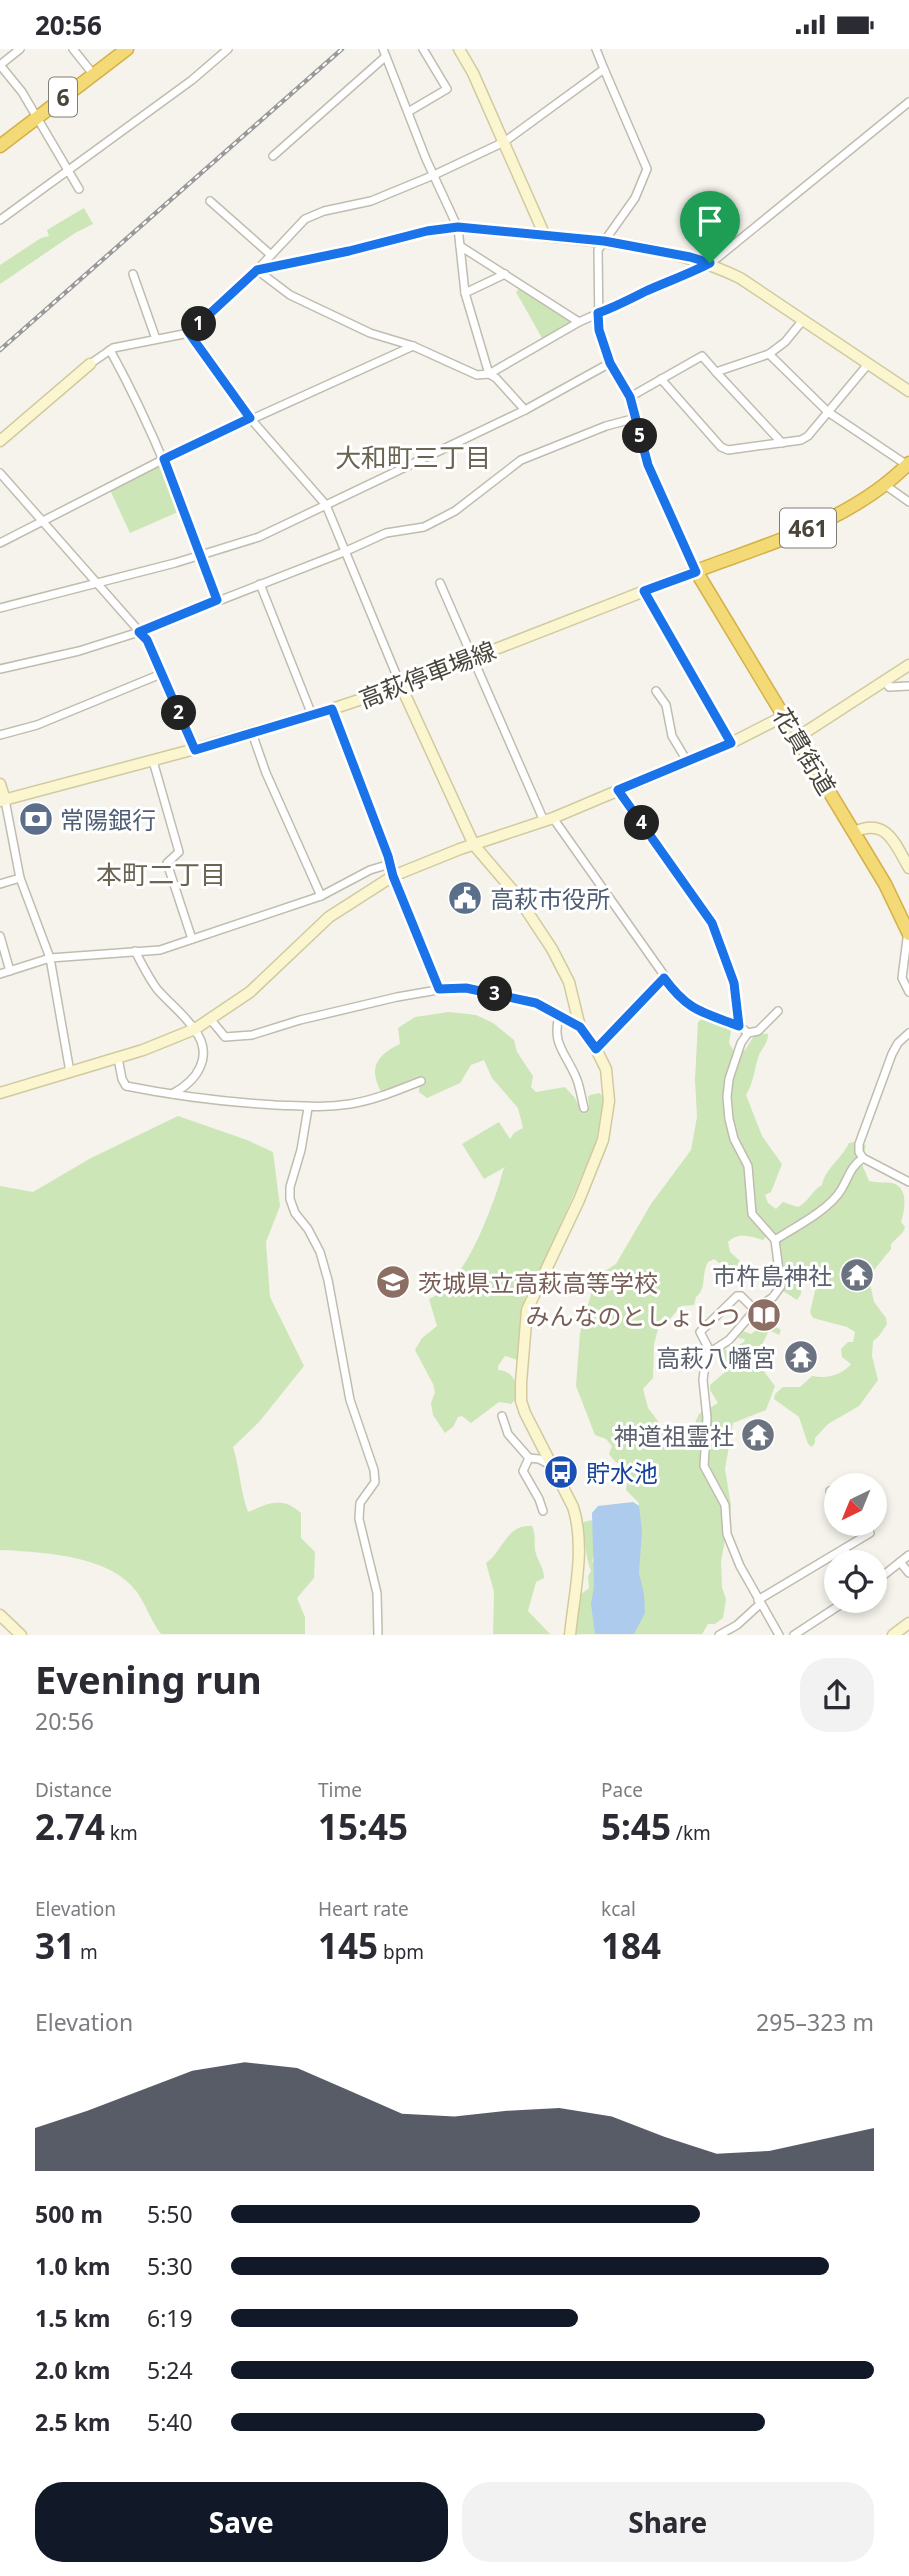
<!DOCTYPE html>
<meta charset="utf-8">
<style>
:root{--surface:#fff;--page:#f2f2f3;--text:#2b2b33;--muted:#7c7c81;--accent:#111827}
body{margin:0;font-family:"Noto Sans","Noto Sans JP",sans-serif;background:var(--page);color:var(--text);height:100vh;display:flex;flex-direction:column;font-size:26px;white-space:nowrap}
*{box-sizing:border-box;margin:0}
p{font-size:23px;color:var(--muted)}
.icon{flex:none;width:38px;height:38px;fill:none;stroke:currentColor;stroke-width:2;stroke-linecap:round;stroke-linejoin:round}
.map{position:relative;height:1586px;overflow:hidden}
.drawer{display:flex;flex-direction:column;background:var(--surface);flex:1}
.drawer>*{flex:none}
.needle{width:46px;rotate:223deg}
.controls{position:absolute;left:824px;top:1424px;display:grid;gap:14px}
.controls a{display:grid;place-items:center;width:63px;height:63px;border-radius:50%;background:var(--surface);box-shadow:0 4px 10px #0003;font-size:35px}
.pin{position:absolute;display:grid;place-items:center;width:60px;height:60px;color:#fff;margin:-72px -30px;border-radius:50% 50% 50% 0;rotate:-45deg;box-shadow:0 0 7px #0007}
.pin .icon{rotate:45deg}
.km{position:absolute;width:35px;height:35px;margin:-18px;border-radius:50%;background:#222;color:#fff;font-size:19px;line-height:35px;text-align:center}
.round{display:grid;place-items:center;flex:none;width:74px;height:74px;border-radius:28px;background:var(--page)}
.summary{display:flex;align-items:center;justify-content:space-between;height:119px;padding:0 35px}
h1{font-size:38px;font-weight:700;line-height:52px}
.metrics{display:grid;grid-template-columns:repeat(3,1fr);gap:10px;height:119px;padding:7px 35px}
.metrics div{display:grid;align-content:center}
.metrics b{font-size:35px;font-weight:700}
.metrics small{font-size:19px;font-weight:400}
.metrics p{font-size:19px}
.chart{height:196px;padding:14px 35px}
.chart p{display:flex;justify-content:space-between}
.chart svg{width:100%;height:126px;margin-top:7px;fill:var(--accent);opacity:.7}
.button{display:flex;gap:14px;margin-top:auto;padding:14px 35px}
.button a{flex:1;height:80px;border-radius:28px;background:var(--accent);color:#fff;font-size:28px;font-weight:700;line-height:80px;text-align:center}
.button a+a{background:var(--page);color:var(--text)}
ul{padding:0 35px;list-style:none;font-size:23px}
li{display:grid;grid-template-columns:112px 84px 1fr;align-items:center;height:52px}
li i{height:18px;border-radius:9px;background:var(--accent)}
.status{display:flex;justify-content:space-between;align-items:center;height:49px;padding:0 35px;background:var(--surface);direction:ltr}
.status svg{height:19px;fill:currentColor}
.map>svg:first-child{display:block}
.green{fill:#cce6b8}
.water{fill:#adcbec}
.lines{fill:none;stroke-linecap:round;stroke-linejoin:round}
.street-casing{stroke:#c0bcaf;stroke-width:10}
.secondary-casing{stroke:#d1ca9f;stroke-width:13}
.highway-casing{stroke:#d4b147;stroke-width:15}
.street{stroke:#fff;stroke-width:7}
.secondary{stroke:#fbf6cf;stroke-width:10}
.highway{stroke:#f4da77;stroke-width:12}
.rail-casing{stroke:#999;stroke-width:4.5}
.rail{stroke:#fff;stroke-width:2;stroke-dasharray:5;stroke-linecap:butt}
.route-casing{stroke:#fff;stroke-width:14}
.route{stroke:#1a73e8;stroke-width:9}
.labels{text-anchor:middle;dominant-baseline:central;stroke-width:6;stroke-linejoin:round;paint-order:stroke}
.shield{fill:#fff;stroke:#807d75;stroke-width:2}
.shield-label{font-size:23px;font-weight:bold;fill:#49453a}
.street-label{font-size:24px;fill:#49453a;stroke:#fff}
.service-label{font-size:24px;fill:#4e5e75;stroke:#fff;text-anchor:start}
.worship-label{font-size:24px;fill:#5b616d;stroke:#fff;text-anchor:end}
.education-label{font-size:24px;fill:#785e54;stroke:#fff;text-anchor:start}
.transit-label{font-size:24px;fill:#164399;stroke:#fff;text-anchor:start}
.neighbourhood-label{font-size:26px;fill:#6b6452;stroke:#fff}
</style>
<div class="status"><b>20:56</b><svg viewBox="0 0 49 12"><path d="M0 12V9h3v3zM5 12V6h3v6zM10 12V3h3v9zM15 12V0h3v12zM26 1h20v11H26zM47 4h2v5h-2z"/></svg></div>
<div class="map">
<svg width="909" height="1586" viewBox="0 0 909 1586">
<rect width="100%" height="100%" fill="#f5f3ec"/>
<!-- green -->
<g class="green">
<path d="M84,159L93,175L75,184L0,235V216L41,189L49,187L47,181Z"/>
<path d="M521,238L573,273L542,289L516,243Z"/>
<path d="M159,416L178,463L130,484L110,441Z"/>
<path d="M449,963L476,966L493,974L514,991L517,1003L533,1027L531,1038L536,1043L565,1038L574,1048L584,1065L589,1058L588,1048L590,1046L599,1044L604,1048L596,1093L547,1208L526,1246L520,1270L518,1311L505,1307L498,1317V1321C514,1322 517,1334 518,1348L511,1355L499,1353L471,1374L462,1367L458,1368L453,1378L445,1384L433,1366L431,1354L435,1343L433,1335L415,1301L422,1289L437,1277L429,1250C464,1234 486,1173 498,1139C501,1132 501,1124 505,1118L484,1130L462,1095L499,1073L510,1090L514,1084L523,1079L518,1059L492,1029L484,1011L471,1016L460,1034L427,1049L419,1043L420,1030L415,1029L381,1043C368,1018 377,1006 400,995L398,979L415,968Z"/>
<path d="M704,968L722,974L731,982L729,994L736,1006L745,1001L756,984L768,985C768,994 763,998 759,1006C754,1020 754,1033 746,1046L762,1087L782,1115L771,1143L765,1146L768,1154L776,1160L783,1153L798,1158C808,1154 812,1141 822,1136C825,1120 842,1109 849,1094L854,1093L866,1096L862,1115L869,1132C876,1134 884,1133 892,1134C909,1138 905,1161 901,1173L905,1178L903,1183L891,1195V1200L874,1221L870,1234L874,1253L886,1269L887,1275L879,1287L873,1292L872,1307L878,1331L859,1357L828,1375L815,1389V1394L812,1398L808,1395L799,1368L774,1350L775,1345L783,1338H800L812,1327C825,1330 841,1327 851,1315L842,1308L841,1300L848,1293H853L855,1283L847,1278L813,1269L810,1263L815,1242L806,1231L801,1234V1245L797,1251L783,1242L778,1190L770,1183L763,1191C750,1187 738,1183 728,1193L730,1203L739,1211L741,1215L736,1218L719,1214L714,1210L708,1213C701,1225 707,1240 696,1248L694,1256L681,1257L669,1271L660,1273L654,1295L653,1329L643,1340L648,1359L664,1380L668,1382L686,1379L695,1374L699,1365L718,1354L710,1341V1336L724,1324V1315L719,1304L724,1300L728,1302L744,1293L745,1290L738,1289L743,1282L751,1285L768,1273L781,1281L779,1286L769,1281L755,1311L775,1337L766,1361L733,1374L725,1420L731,1457L721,1513L722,1539L726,1550L723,1569L715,1575H708L702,1585H576L580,1546L589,1539L588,1527L591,1522C585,1507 586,1492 581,1477L584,1473L592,1471L598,1490L592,1512L595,1516L638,1459L639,1454L626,1441C631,1410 624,1426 609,1405L612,1397L606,1390L595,1386L576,1337L580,1284L596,1228L616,1215L651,1155L691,1101L697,1068L695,1031L698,973Z"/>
<path d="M178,1067L247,1091L273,1103L280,1157L266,1193L270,1248L304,1317L259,1373L233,1398C240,1420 240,1442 248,1463C270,1454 281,1447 301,1464V1489L315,1503L314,1529L297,1549L305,1568V1585H161C151,1572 146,1556 137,1543C110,1506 42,1503 0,1501V1137L33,1143L91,1109Z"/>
<path d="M532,1477C536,1485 534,1492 535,1501C537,1512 544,1518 544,1529L536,1533L528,1562L550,1585H493L494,1543L486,1514C504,1501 506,1475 532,1477Z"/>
</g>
<!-- water -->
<path class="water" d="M633,1453L639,1457L642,1482L639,1524L644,1545L645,1564L634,1585H595L591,1555L594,1537L592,1464L598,1457Z"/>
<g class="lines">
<!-- street casing -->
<g class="street-casing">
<g id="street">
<path d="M73,0L93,25"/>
<path d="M383,0L426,110L458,179L460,197"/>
<path d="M596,0L604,20"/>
<path d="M0,16L22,43L79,140"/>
<path d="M0,16L20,0"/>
<path d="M408,63L447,40L423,0"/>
<path d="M273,107L385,8"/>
<path d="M210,152L271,206"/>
<path d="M0,171L192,31L228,0"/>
<path d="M133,225L156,290"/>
<path d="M465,244L505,225"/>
<path d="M579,273L711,214L909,53"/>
<path d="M189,284L250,369L326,456L401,637"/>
<path d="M110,301C154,381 186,465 217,551"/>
<path d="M769,305L828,363L907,416"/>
<path d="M90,315L113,299L189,284L257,221L305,170L324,162L371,152L434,126L504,93L604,20L647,120L635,149L598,201L599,281L610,314L630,348L648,416L696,522"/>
<path d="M716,323L782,394"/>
<path d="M661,330L721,398L728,401L801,391L808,387L869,314"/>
<path d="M630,348L702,307L716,323L769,305L785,293L803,271"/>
<path d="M525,361L496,329L489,325L465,244L460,197L579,273L489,325L477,326L413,297L370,284L290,246L257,221L349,202L427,182L458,179L545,187"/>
<path d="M0,424L147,591L195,700"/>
<path d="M885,436L909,453"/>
<path d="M0,494L164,410L413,297"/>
<path d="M440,534L544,772"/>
<path d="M260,535L312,666"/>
<path d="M644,542L731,694"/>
<path d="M0,559L175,514L259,488L525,361L610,314"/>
<path d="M0,620L79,602L139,583L344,503L386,484L424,478L455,462L521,411L606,377L636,369"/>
<path d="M885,631L889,638L909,637"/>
<path d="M656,642L666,656L672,687L687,712"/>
<path d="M332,660L389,807L393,827L439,940"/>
<path d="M252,684L266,724L321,847"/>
<path d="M0,686L37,676L161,625"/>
<path d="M153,712L179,803L167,814L192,890"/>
<path d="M618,741L712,874L734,934L739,977"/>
<path d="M5,751L20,829L50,909L70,1023"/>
<path d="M553,769L683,953C703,966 731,968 748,984"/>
<path d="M0,835L20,829"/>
<path d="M908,882L902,929L909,943"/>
<path d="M0,887L10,922"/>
<path d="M135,902C142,915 148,928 157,940C169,954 184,965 194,980C215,1007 197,1032 172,1045"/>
<path d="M0,925L50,909L160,901L321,847L370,821L390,815"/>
<path d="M778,962L758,982L748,984L741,994L729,1030L727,1048L729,1070L734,1090L748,1117L752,1165L775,1191L781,1237L773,1248L755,1261L729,1291L706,1306L703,1331L707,1369L704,1417L725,1456L727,1485L740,1517L779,1586"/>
<path d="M559,967C552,994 564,1002 575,1026C580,1036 581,1048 584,1059"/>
<path d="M211,971L225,988L252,986L300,971L397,948L455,938L536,954L580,977"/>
<path d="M596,1000L664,929"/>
<path d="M118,1009L122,1030L126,1037C176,1047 225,1053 275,1056C302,1057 323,1059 350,1055C375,1051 398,1041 421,1032"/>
<path d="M308,1059L301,1101L290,1138V1150L295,1164L308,1180L320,1203L328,1231L350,1351L374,1421L375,1433L360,1454L359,1470L377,1544L378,1586"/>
<path d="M863,1109L909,1133"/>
<path d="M775,1191C795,1178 829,1161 841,1141C849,1128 850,1118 863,1109L859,1103V1095L892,1005L898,994L909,984"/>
<path d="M710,1302L700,1283L737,1247H741L755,1261"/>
<path d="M502,1367L508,1385L529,1409L523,1422L539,1450L543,1462"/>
<path d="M529,1409L539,1410L552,1417"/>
<path d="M830,1442L836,1446"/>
<path d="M844,1500L853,1514"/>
<path d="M900,1513L909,1524"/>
<path d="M875,1533L909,1506"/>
<path d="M758,1551L870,1484L864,1475"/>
<path d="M719,1586L737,1576L760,1555"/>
<path d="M794,1586L846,1552"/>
</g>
</g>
<!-- secondary casing -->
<g class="secondary-casing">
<g id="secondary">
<path d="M459,0L473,24L545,187C612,193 679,199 740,229L909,342"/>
<path d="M0,392L90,315"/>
<path d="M401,637L474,796L515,844L552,900L569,933L580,978L596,1000L606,1020L609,1052L603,1091L579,1151L527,1261L521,1334V1352L525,1364L573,1458C586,1498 574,1545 570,1586"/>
<path d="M798,688L909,616"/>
<path d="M0,735L5,751"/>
<path d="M0,752L195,700L332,660L401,637L696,522"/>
<path d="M854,783C887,768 895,795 909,819"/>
<path d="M0,1044L143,1001L195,980L250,943L329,868L393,827L460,800L553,769L731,694L784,667"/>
<path d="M0,1566L21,1586"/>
<path d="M893,1586L909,1574"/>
</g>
</g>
<!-- highway casing -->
<g class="highway-casing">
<g id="highway">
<path d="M0,97L127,0"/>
<path d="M909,414C852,472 770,494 696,522L885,835L909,885"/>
</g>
</g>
<!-- street -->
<use href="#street" class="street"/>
<!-- secondary -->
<use href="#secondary" class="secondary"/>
<!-- highway -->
<use href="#highway" class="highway"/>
<!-- rail casing -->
<g class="rail-casing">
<path id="rail" d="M0,301L342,0"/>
</g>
<!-- rail -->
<use href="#rail" class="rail"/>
</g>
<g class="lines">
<!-- route casing -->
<g class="route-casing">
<path id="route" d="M458,178L604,192L690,208L710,214C689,225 666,233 644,243C628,251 615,258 598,264L599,281L610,314L630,348L648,416L696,523L644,542L731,694L618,741L712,874L734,934L739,977C702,963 688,962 664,929L596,1000L580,978L536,954L466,939L439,940L393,827L388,807L332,660L195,701L147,591L139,583L217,551L164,410L250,369L189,284L257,221L349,202L427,182Z"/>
</g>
<!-- route -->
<use href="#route" class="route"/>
</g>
<!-- icons -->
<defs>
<g id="bank-disc" transform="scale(1.75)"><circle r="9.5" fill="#5c6f8a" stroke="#fff"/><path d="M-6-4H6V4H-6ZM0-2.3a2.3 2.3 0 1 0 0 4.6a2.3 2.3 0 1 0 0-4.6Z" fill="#fff"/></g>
<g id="civic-disc" transform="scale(1.75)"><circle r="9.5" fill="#5c6f8a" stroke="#fff"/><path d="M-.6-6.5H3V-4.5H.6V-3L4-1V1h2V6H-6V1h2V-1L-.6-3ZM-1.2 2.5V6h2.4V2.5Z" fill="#fff"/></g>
<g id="temple-disc" transform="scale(1.75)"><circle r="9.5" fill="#6b7280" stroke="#fff"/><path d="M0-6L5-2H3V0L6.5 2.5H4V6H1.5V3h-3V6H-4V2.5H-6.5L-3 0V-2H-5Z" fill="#fff"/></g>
<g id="school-disc" transform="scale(1.75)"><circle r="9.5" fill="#8d6e63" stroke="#fff"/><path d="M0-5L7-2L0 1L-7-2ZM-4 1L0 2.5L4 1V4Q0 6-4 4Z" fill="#fff"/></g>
<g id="library-disc" transform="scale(1.75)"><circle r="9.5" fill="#8d6e63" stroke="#fff"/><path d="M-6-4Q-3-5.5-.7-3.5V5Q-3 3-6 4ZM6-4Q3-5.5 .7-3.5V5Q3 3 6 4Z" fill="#fff"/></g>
<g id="bus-disc" transform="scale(1.75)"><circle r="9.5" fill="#1a4fb4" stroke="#fff"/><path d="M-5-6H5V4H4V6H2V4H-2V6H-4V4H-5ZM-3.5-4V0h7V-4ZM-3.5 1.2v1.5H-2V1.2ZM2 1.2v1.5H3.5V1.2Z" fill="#fff"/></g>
</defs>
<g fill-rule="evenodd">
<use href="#bank-disc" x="36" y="770"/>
<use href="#civic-disc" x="465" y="849"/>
<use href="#temple-disc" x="857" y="1226"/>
<use href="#school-disc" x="393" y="1233"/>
<use href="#library-disc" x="764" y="1266"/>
<use href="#temple-disc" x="801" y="1308"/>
<use href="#temple-disc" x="758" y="1386"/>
<use href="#bus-disc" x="561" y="1423"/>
</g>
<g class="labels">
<!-- shield labels -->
<g class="shield">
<rect x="49" y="28.5" width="28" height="39" rx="5"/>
<rect x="780" y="459.5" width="56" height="39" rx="5"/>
</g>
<g class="shield-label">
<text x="63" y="48">6</text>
<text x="808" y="479">461</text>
</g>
<!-- street labels -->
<g class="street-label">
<text transform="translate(427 625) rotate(-21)">高萩停車場線</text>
<text transform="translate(805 702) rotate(59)">花貫街道</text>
</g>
<!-- service labels -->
<g class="service-label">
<text x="60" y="770">常陽銀行</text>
<text x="490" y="849">高萩市役所</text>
</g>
<!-- worship labels -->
<g class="worship-label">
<text x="832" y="1226">市杵島神社</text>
<text x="776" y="1308">高萩八幡宮</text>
<text x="734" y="1386">神道祖霊社</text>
</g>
<!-- education labels -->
<g class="education-label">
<text x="418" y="1233">茨城県立高萩高等学校</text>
<text x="740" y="1266" text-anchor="end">みんなのとしょしつ</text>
</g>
<!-- transit labels -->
<g class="transit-label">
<text x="586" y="1423">貯水池</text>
</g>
<!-- neighbourhood labels -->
<g class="neighbourhood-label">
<text x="413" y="408">大和町三丁目</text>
<text x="161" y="825">本町二丁目</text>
</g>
</g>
</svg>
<div class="controls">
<a><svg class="needle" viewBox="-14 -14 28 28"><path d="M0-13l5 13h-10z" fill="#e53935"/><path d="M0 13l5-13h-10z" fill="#7c7c81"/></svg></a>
<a><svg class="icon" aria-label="locate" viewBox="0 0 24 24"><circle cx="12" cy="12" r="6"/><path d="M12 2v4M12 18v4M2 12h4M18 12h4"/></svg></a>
</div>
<div class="pin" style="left:710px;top:214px;background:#1e9e55"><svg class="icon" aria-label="arrive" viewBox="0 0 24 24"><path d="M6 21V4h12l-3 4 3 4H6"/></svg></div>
<b class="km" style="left:199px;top:275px">1</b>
<b class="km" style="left:179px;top:664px">2</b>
<b class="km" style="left:495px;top:945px">3</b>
<b class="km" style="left:642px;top:774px">4</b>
<b class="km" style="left:640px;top:387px">5</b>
</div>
<section class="drawer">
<div class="summary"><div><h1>Evening run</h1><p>20:56</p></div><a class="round"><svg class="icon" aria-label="share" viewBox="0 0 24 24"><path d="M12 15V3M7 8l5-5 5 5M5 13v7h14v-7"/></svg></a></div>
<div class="metrics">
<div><p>Distance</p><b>2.74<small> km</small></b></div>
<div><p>Time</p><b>15:45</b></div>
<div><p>Pace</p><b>5:45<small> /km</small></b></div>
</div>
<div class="metrics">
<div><p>Elevation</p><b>31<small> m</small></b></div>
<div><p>Heart rate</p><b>145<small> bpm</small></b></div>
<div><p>kcal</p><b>184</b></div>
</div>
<div class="chart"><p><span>Elevation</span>295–323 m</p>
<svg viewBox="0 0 160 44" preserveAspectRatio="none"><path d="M0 44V29L10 23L20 16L30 9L40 6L50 8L60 16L70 24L80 25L90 23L100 22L110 25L120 32L130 38L140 37L150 33L160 29V44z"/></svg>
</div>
<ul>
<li><b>500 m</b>5:50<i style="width:73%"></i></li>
<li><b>1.0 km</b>5:30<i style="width:93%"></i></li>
<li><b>1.5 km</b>6:19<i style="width:54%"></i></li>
<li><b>2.0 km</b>5:24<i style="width:100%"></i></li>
<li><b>2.5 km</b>5:40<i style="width:83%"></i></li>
</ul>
<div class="button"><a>Save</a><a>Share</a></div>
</section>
